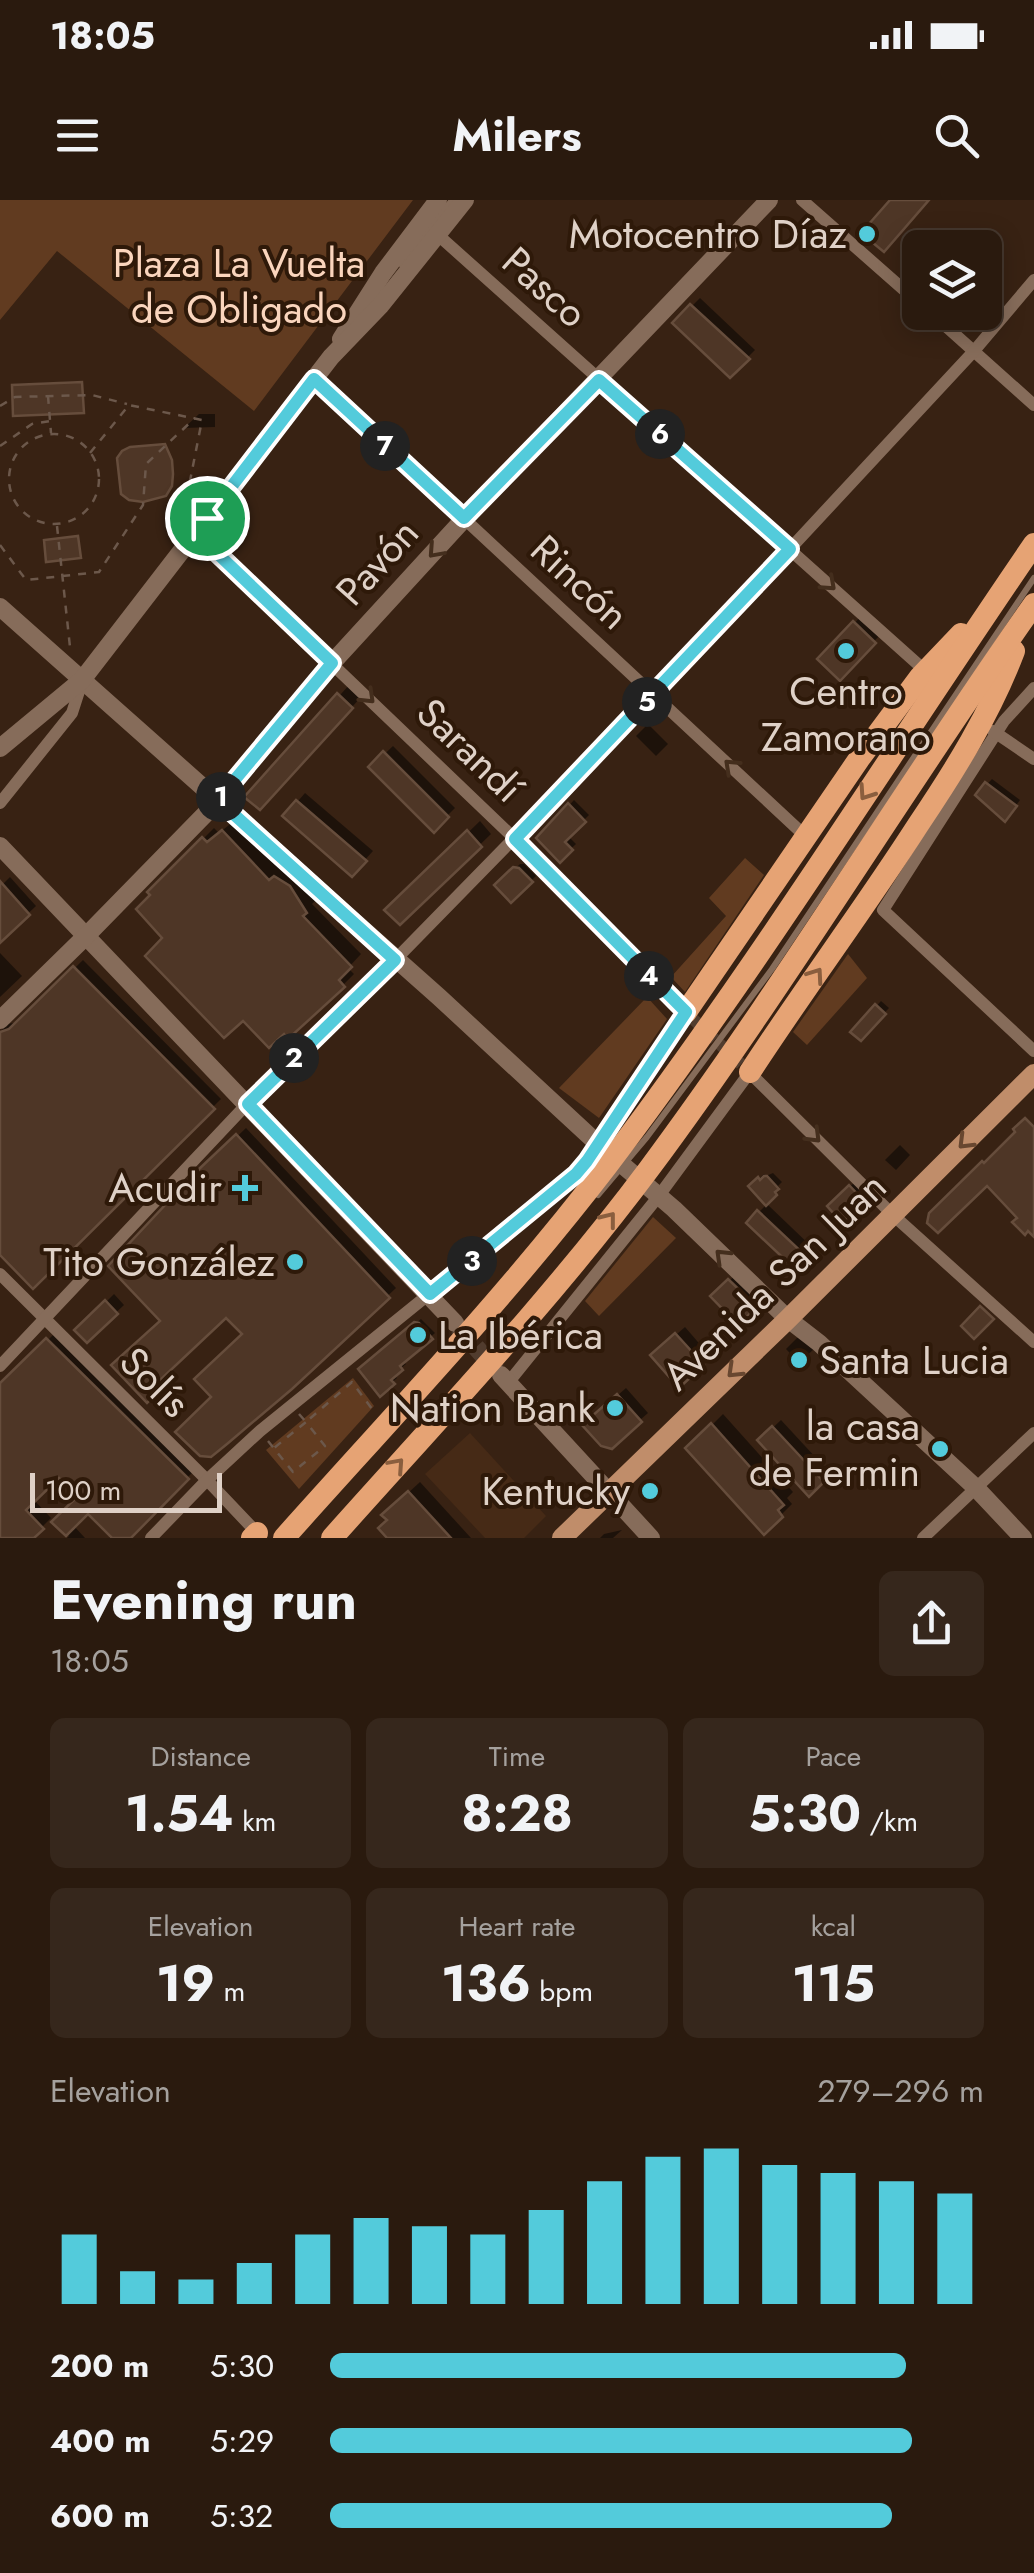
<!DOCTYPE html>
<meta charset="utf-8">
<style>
:root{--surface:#2a1a0e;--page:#36271c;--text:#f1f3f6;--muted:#a5a19e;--line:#46382e;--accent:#53cbdb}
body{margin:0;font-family:Jost,sans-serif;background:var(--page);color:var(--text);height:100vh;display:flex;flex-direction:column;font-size:38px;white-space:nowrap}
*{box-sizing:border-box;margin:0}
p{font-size:32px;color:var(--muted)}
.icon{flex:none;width:55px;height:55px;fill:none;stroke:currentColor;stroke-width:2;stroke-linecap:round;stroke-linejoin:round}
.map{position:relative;height:1338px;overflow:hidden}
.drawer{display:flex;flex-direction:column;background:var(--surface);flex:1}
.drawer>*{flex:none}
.controls{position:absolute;left:902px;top:30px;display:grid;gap:20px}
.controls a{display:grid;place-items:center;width:100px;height:100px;border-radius:15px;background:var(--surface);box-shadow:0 5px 25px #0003,0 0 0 2px var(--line);font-size:50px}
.scale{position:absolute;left:30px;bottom:25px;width:192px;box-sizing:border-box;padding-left:10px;border:5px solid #dfd1c7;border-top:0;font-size:28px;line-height:35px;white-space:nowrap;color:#dfd1c7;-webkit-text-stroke:8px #2e1909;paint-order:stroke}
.pin{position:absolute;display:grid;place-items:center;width:85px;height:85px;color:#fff;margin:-42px;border:5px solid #fff;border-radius:50%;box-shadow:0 2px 10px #0007}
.km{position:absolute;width:50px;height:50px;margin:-25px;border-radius:50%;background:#222;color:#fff;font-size:28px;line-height:50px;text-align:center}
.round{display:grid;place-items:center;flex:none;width:105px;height:105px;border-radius:15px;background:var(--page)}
.summary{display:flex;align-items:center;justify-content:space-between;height:170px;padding:0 50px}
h1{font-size:55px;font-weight:700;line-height:75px}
.metrics{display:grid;grid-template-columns:repeat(3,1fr);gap:15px;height:170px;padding:10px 50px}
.metrics div{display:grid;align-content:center;border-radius:15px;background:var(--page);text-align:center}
.metrics b{font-size:50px;font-weight:700}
.metrics small{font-size:28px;font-weight:400}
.metrics p{font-size:28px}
.chart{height:280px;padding:20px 50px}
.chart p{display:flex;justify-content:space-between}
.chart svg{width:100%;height:180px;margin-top:10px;stroke:var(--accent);stroke-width:6}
ul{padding:0 50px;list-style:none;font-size:32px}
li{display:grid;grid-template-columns:160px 120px 1fr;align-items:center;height:75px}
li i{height:25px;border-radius:12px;background:var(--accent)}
.status{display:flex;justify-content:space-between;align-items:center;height:70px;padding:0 50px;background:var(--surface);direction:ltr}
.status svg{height:28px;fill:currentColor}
header{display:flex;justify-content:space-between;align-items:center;height:130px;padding:0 50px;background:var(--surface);font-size:45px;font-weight:700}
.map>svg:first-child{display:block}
.built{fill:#462a16}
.green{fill:#613b20}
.shadow{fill:#0007}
.building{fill:#4e3626;stroke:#664d3c;stroke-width:2.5}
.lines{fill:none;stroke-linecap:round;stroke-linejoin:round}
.street-tunnel{stroke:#513c2e;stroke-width:12;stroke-dasharray:12 6;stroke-linecap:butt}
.secondary-tunnel{stroke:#513c2e;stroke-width:18;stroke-dasharray:18 9;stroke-linecap:butt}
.path{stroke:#6c584b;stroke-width:2.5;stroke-dasharray:8 8;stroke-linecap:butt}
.lane{stroke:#866c5a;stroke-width:6}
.street{stroke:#866c5a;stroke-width:12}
.secondary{stroke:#866c5a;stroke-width:18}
.primary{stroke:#c08d6a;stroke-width:20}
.highway{stroke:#e6a374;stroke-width:22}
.oneway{stroke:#442e1d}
.oneway2{stroke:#8a5e3e}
.oneway3{stroke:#684730}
.route-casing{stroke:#fff;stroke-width:20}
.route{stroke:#53cbdb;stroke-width:12}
.poi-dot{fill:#53cbdb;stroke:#2e1909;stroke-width:4}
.labels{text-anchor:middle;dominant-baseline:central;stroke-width:8;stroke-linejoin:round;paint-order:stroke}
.poi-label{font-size:40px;fill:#dfd1c7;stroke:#2e1909;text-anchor:end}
.park-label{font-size:40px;fill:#fad5bd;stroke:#2e1909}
.street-label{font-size:40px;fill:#dfd1c7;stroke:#2e1909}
</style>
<div class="status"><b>18:05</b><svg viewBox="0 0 49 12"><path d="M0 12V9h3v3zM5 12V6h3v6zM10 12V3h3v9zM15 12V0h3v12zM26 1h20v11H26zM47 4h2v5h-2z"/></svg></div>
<header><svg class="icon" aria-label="menu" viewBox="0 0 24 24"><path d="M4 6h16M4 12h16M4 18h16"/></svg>Milers<svg class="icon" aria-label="search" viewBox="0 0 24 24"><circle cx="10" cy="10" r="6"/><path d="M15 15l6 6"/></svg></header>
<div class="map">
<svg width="1034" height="1338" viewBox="0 0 1034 1338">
<rect width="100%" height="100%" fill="#382213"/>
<!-- built -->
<path class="built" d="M470,1233L546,1316L524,1338H485L425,1274Z"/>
<!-- green -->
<g class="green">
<path d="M0,0H413L254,211L57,51L0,120Z"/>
<path d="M745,658L764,675L685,792L671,777L726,716L709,698Z"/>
<path d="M848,754L867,778L807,845L793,832Z"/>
<path d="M647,797L667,819L599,918L559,888Z"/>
<path d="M653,1017L676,1038L599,1116L585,1101Z"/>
<path d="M353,1178L374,1206L299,1289L266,1250Z"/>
</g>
<!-- shadow -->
<g class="shadow">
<path d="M700,98L755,150L730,175L675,123Z"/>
<path d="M985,111L989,114L978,126L974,127L963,117L967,112Z"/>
<path d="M83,181V211L14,186L16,184Z"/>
<path d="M199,214H215V227L184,228Z"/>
<path d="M862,415L882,433L840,477L821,459Z"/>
<path d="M350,484L362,496L271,596L248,597Z"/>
<path d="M648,524L668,544L656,556L636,536Z"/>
<path d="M393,546L455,608L434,629L371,567Z"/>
<path d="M992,579L1020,600L1010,614L978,594Z"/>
<path d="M305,593L373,651L352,674L286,615Z"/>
<path d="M574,600L589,615L568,636L576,644L560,659L539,638Z"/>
<path d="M234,621L282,671L287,667L316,700L312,704L361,754L348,768L354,774L343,785L166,738L150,692L214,628L219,633Z"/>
<path d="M480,621L491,634L400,722L388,710Z"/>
<path d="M520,664H524L536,676L511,700L498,685Z"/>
<path d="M10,677L36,706L0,740V687Z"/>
<path d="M0,753L22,776L0,797Z"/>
<path d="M83,760L221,899L33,1085L0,1052V832L7,824L20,822Z"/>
<path d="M881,801L889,808L861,838L854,831Z"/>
<path d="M246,928L396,1088L291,1187L215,1197L245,1134L226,1114L166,1172L171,1176L147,1199L163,1121L200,972Z"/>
<path d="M900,945L910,955L896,970L885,960Z"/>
<path d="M773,973L782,982L778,986L780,988L766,1002L751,986L764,974L766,976Z"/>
<path d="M861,976L873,988L842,1019L830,1006Z"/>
<path d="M767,1004L814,1049L796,1067L749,1022Z"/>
<path d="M741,1070L764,1096L738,1122L713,1096Z"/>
<path d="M114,1094L124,1105L87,1140L78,1130Z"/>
<path d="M421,1119L435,1133L403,1161L406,1164L394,1174L397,1178L380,1193L361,1170Z"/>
<path d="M685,1127L710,1156L679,1184L653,1155Z"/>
<path d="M57,1131L197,1268L127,1338H109L112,1335L88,1311L73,1325L85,1338H67L69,1336L55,1322L81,1296L59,1275L34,1300L51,1318L31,1338H0V1188Z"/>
<path d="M799,1136L815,1148L799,1163L786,1149Z"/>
<path d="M626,1188L648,1213L640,1220L593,1217Z"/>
<path d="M723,1214L793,1292L787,1298L792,1304L764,1332L689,1248Z"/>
<path d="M781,1220L830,1273L809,1293L760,1240Z"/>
<path d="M420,1282L471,1338H390V1320L396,1304Z"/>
<path d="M622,1330L613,1338H600L604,1334Z"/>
</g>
<!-- building -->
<g class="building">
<path d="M890,0H929L884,52L861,33Z"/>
<path d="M690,104L750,159L730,178L672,123Z"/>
<path d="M82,182L84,213L13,216L12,185Z"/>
<path d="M165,244L172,260L173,274L172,286L166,296L143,302L129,300L121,294L117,258L122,251L130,247Z"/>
<path d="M78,336L81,358L46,362L44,340Z"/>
<path d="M853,421L876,443L840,481L817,459Z"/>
<path d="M337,493L353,508L260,610L244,597Z"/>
<path d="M383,551L449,617L434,633L368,567Z"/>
<path d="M985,582L1017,606L1005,622L975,595Z"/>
<path d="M296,600L367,661L352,677L282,616Z"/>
<path d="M568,603L586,622L565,642L573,650L560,663L536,638Z"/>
<path d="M222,630L269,680L274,676L290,686L307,713L303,716L352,767L339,780L345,787L288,839L284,834L269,848L243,821L224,838L145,756L162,738L136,709L150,695L147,692L202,637L207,642Z"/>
<path d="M467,630L482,647L400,725L384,710Z"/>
<path d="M513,667L519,668L533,682L511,703L494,685Z"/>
<path d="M0,681L30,715L0,743Z"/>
<path d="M73,766L215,909L33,1089L0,1055V832L9,829Z"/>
<path d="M875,804L886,814L861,841L850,832Z"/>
<path d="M1025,918L1034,927V1037L1028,1031L1025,1035L1012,1022L1017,1018L987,986L938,1033L927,1023L929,1013L982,961L984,963L1015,932L1013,929Z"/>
<path d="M236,934L390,1098L292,1189L227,1244L211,1257L200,1256L175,1232L211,1197L194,1179L242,1134L226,1118L159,1181L164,1186L147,1203L111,1165L160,1121L108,1066L198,970Z"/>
<path d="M764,976H767L779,989L775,992L777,995L766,1006L748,986L758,977L760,980Z"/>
<path d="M849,985L864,1001L842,1023L827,1006Z"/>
<path d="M757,1010L808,1058L796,1070L746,1023Z"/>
<path d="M728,1079L755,1105L754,1110L738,1125L710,1096Z"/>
<path d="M105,1100L118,1114L87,1143L74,1130Z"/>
<path d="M980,1106L994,1119L974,1139L961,1126Z"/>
<path d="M414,1122L419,1123L433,1139L400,1166L403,1170L391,1180L395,1184L380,1197L358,1169Z"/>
<path d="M675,1133L704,1165L679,1188L650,1155Z"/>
<path d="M46,1138L189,1279L131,1338H112L88,1314L66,1336L51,1322L78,1296L59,1278L26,1310L44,1329L34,1338H0V1183Z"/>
<path d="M617,1194L642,1222L612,1249L601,1246L582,1225Z"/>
<path d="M711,1223L784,1305L778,1310L783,1317L764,1335L685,1248Z"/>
<path d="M772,1226L824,1282L809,1297L757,1240Z"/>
<path d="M408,1291L451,1338H387L378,1328L387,1320L381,1315Z"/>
</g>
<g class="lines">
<!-- street-tunnel -->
<path class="street-tunnel" d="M693,819L744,867"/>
<!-- secondary-tunnel -->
<path class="secondary-tunnel" d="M458,1127L497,1171"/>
<!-- path -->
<g class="path">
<path d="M48,196L51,233"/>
<path d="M0,206L15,197L92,195L127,204"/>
<circle cx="54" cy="279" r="45"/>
<path d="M0,246L32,224L50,221"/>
<path d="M90,253L129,205L202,220L188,291L196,306"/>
<path d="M57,326L70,447"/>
<path d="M0,345L26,380L99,372L143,305L146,264L195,218"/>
<path d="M299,1214L306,1222L352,1182L372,1209"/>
<path d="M268,1241L293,1272L325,1246L306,1222L274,1248"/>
</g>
<!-- lane -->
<g class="lane">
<path d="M402,65L452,0"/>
<path d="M598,995L647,937L772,769L1034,378"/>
</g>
<!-- street -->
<g class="street">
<path d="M802,0L920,104"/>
<path d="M438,35L921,467"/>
<path d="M930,112L1034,205"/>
<path d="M314,179L802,633"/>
<path d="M195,333L515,639L687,813"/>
<path d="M1034,488L1004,521L883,710L1034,851"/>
<path d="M993,531L1034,559"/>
<path d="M0,603L72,513L82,482"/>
<path d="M746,869L893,1015L1034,1142"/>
<path d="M0,1074L207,1280L259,1335"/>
<path d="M0,1166L247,904L395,760L655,494L974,151L1034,80"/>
<path d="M508,1183L658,997L750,872"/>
<path d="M151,1338L207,1280L260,1231L565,984L587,961L686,812"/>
<path d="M923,1338L1034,1233"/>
</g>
<!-- secondary -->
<g class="secondary">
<path d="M341,139L383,73L438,0"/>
<path d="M0,407L439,797L598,944L674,1009L788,1119L819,1143L976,1288L1023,1338"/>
<path d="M0,548L82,480L331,157L381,105L465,0"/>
<path d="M0,646L455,1123"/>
<path d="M0,820L86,736L218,601L332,463L464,319L769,0"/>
<path d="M501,1175L651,1338"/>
</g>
<!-- primary -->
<path class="primary" d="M562,1338L788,1119L1034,874"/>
<!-- highway -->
<g class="highway">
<path d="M686,812L859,559L920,477L961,434"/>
<path d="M750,872C804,789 864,709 918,625C955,570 990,514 1014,451"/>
<path d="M252,1338L257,1333"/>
<path d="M284,1338C393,1216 506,1097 606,967C758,767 892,551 1034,344"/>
<path d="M332,1338C440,1217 552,1099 649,969C785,786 903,590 1034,404"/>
</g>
</g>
<!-- one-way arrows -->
<defs><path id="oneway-chevron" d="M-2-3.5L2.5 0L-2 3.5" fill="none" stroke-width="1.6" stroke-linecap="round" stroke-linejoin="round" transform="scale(2.5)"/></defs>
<g class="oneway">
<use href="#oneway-chevron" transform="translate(435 351) rotate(132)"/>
<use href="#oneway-chevron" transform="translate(829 384) rotate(42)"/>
<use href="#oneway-chevron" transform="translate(368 497) rotate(44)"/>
<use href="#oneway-chevron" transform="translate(731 566) rotate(-137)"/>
<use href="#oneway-chevron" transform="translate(814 936) rotate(45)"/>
<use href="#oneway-chevron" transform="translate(722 1056) rotate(-136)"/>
</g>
<g class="oneway2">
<use href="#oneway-chevron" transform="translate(866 593) rotate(124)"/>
<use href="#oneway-chevron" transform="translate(816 775) rotate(-55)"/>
<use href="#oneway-chevron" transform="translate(609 1019) rotate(-52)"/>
<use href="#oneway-chevron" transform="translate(397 1265) rotate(-48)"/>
</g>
<g class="oneway3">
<use href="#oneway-chevron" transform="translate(965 942) rotate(135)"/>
<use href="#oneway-chevron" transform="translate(734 1171) rotate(136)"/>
</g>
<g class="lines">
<!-- route casing -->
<g class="route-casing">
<path id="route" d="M314,179L464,318L599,180L790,349L515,639L686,812L587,961L576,974L430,1094L248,904L395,760L218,600L332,463L196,333Z"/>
</g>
<!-- route -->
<use href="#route" class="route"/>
</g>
<!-- markers -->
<g class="poi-dot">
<circle cx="867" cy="34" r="10"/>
<circle cx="846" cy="451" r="10"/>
<path d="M240 973h10v10h10v10h-10v10h-10v-10h-10v-10h10z"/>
<circle cx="295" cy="1062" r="10"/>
<circle cx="418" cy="1135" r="10"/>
<circle cx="799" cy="1160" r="10"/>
<circle cx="615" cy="1208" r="10"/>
<circle cx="940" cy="1249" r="10"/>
<circle cx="650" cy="1291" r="10"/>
</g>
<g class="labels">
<!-- poi labels -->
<g class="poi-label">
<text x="847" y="34">Motocentro Díaz</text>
<text x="846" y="491" text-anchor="middle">Centro<tspan x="846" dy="46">Zamorano</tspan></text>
<text x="222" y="988">Acudir</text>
<text x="275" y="1062">Tito González</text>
<text x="438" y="1135" text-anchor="start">La Ibérica</text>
<text x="819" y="1160" text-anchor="start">Santa Lucia</text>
<text x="595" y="1208">Nation Bank</text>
<text x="920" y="1226">la casa<tspan x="920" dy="46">de Fermin</tspan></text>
<text x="630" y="1291">Kentucky</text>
</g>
<!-- park labels -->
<g class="park-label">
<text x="239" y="63">Plaza La Vuelta<tspan x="239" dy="46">de Obligado</tspan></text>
</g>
<!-- street labels -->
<g class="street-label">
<text transform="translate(545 87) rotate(42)">Pasco</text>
<text transform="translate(377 362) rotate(-48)">Pavón</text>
<text transform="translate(580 382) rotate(43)">Rincón</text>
<text transform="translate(470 550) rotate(44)">Sarandí</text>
<text transform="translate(774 1081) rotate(-44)">Avenida San Juan</text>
<text transform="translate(155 1182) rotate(45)">Solís</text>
</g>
</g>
</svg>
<div class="controls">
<a><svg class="icon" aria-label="layers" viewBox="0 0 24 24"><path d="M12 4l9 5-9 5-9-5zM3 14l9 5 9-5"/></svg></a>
</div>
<div class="scale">100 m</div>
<div class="pin" style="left:207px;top:318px;background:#1e9e55"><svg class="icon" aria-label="arrive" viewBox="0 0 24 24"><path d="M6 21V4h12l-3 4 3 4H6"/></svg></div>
<b class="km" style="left:221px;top:597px">1</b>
<b class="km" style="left:294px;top:858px">2</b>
<b class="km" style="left:472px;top:1061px">3</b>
<b class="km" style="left:649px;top:776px">4</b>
<b class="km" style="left:647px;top:502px">5</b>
<b class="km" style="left:660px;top:234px">6</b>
<b class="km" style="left:385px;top:246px">7</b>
</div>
<section class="drawer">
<div class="summary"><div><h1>Evening run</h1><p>18:05</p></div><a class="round"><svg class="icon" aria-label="share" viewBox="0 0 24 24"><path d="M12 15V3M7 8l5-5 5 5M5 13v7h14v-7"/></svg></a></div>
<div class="metrics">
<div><p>Distance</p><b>1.54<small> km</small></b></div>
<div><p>Time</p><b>8:28</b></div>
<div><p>Pace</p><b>5:30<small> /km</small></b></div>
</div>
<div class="metrics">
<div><p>Elevation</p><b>19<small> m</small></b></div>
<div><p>Heart rate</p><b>136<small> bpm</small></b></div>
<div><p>kcal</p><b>115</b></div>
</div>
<div class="chart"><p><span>Elevation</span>279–296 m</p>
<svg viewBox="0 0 160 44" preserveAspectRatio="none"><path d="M5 44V27M15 44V36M25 44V38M35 44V34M45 44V27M55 44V23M65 44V25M75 44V27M85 44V21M95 44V14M105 44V8M115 44V6M125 44V10M135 44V12M145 44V14M155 44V17"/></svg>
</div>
<ul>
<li><b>200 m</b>5:30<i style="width:88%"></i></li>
<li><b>400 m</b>5:29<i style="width:89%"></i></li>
<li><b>600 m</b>5:32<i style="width:86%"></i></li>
</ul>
</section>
